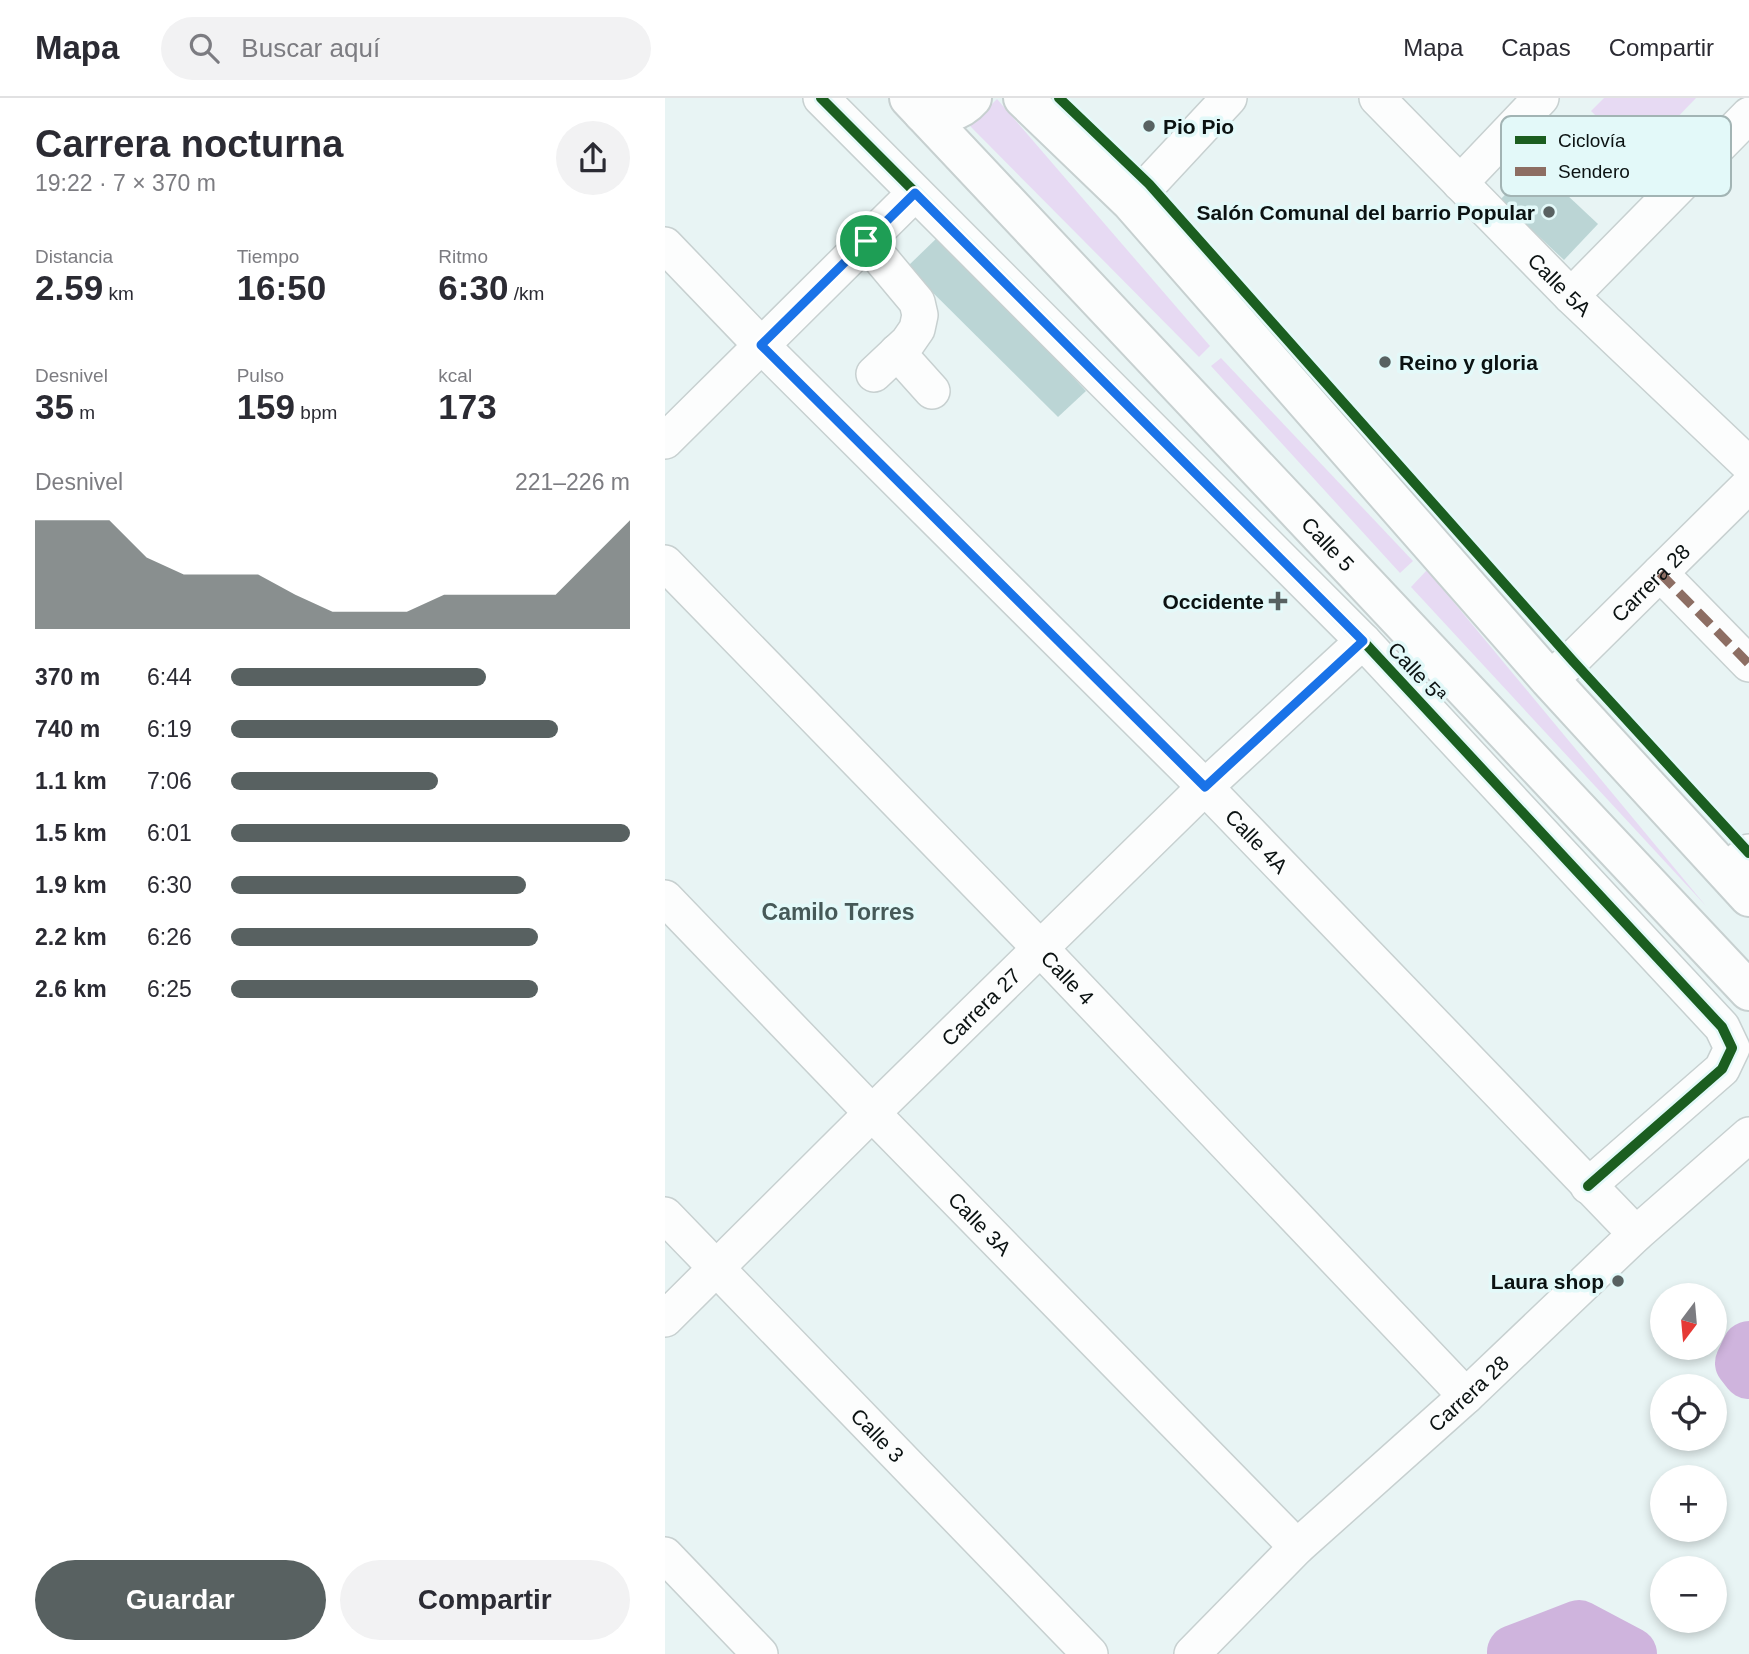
<!DOCTYPE html>
<html lang="es">
<meta charset="utf-8">
<style>
:root{--surface:#fff;--page:#f2f2f3;--text:#2b2b33;--muted:#7c7c81;--line:#e1e1e2;--accent:#586161}
body{margin:0;font-family:Helvetica,sans-serif;background:var(--page);color:var(--text);height:100vh;display:flex;flex-direction:column;font-size:26px;white-space:nowrap}
*{box-sizing:border-box;margin:0}
p{font-size:23px;color:var(--muted)}
.icon{flex:none;width:38px;height:38px;fill:none;stroke:currentColor;stroke-width:2;stroke-linecap:round;stroke-linejoin:round}
.map{position:relative;flex:1;overflow:hidden}
.side{display:flex;flex-direction:column;background:var(--surface);width:665px}
.side>*{flex:none}
.needle{width:46px;rotate:196deg}
.buttons{position:absolute;left:985px;top:1185px;display:grid;gap:14px}
.buttons a{display:grid;place-items:center;width:77px;height:77px;border-radius:50%;background:var(--surface);box-shadow:0 4px 10px #0003;font-size:35px}
.pin{position:absolute;display:grid;place-items:center;width:60px;height:60px;color:#fff;margin:-30px;border:4px solid #fff;border-radius:50%;box-shadow:0 2px 7px #0007}
.round{display:grid;place-items:center;flex:none;width:74px;height:74px;border-radius:37px;background:var(--page)}
.head{display:flex;align-items:center;justify-content:space-between;height:119px;padding:0 35px}
h1{font-size:38px;font-weight:700;line-height:52px}
.figures{display:grid;grid-template-columns:repeat(3,1fr);gap:10px;height:119px;padding:7px 35px}
.figures div{display:grid;align-content:center}
.figures b{font-size:35px;font-weight:700}
.figures small{font-size:19px;font-weight:400}
.figures p{font-size:19px}
.chart{height:196px;padding:14px 35px}
.chart p{display:flex;justify-content:space-between}
.chart svg{width:100%;height:126px;margin-top:7px;fill:var(--accent);opacity:.7}
.primary-button{display:flex;gap:14px;margin-top:auto;padding:14px 35px}
.primary-button a{flex:1;height:80px;border-radius:42px;background:var(--accent);color:#fff;font-size:28px;font-weight:700;line-height:80px;text-align:center}
.primary-button a+a{background:var(--page);color:var(--text)}
ul{padding:0 35px;list-style:none;font-size:23px}
li{display:grid;grid-template-columns:112px 84px 1fr;align-items:center;height:52px}
li i{height:18px;border-radius:9px;background:var(--accent)}
header{display:flex;align-items:center;gap:42px;box-sizing:border-box;height:98px;padding:0 35px;background:var(--surface);border-bottom:2px solid var(--line)}
header strong{font-size:33px}
nav{display:flex;gap:38px;margin-inline-start:auto;font-size:24px}
.search{width:490px;height:63px;background:var(--page);display:flex;align-items:center;gap:18px;box-sizing:border-box;padding:0 24px;border-radius:38px;color:var(--muted);font-size:26px}
main{display:flex;flex:1;min-height:0}
.map>svg:first-child{display:block}
.green{fill:#e7daf3}
.lines{fill:none;stroke-linecap:round;stroke-linejoin:round}
.river{stroke:#cfb4dd;stroke-width:54}
.building{fill:#bbd5d5}
.minor-casing{stroke:#c7d0d0;stroke-width:38}
.major-casing{stroke:#c7d0d0;stroke-width:42}
.minor{stroke:#fcfdfd;stroke-width:35}
.major{stroke:#fcfdfd;stroke-width:38}
.quiet{stroke:#8d6e63;stroke-width:9;stroke-dasharray:18 9;stroke-linecap:butt}
.cycleway-casing{stroke:#e3f9f9;stroke-width:15}
.cycleway{stroke:#1b5e20;stroke-width:10}
.route-casing{stroke:#fff;stroke-width:14}
.route{stroke:#1a73e8;stroke-width:9}
.poi-dot{fill:#586161;stroke:#e3f9f9;stroke-width:2.5}
.labels{text-anchor:middle;dominant-baseline:central;stroke-width:7;stroke-linejoin:round;paint-order:stroke}
.poi-label{font-size:21px;font-weight:bold;fill:#0b1212;stroke:#e3f9f9;text-anchor:end}
.street-label{font-size:21px;fill:#0b1212;stroke:#e3f9f9}
.neighbourhood-label{font-size:23px;font-weight:bold;fill:#465958;stroke:#e3f9f9}
.key{fill:#e3f9f9;stroke:#a2b4b4;stroke-width:2}
.key-label{font-size:19px;fill:#0b1212}
</style>
<header>
<strong>Mapa</strong>
<div class="search"><svg class="icon" aria-label="search" viewBox="0 0 24 24"><circle cx="10" cy="10" r="6"/><path d="M15 15l6 6"/></svg>Buscar aquí</div>
<nav><a>Mapa</a><a>Capas</a><a>Compartir</a></nav>
</header>
<main>
<section class="side">
<div class="head"><div><h1>Carrera nocturna</h1><p>19:22 · 7 × 370 m</p></div><a class="round"><svg class="icon" aria-label="share" viewBox="0 0 24 24"><path d="M12 15V3M7 8l5-5 5 5M5 13v7h14v-7"/></svg></a></div>
<div class="figures">
<div><p>Distancia</p><b>2.59<small> km</small></b></div>
<div><p>Tiempo</p><b>16:50</b></div>
<div><p>Ritmo</p><b>6:30<small> /km</small></b></div>
</div>
<div class="figures">
<div><p>Desnivel</p><b>35<small> m</small></b></div>
<div><p>Pulso</p><b>159<small> bpm</small></b></div>
<div><p>kcal</p><b>173</b></div>
</div>
<div class="chart"><p><span>Desnivel</span>221–226 m</p>
<svg viewBox="0 0 160 44" preserveAspectRatio="none"><path d="M0 44V6L10 6L20 6L30 19L40 25L50 25L60 25L70 32L80 38L90 38L100 38L110 32L120 32L130 32L140 32L150 19L160 6V44z"/></svg>
</div>
<ul>
<li><b>370 m</b>6:44<i style="width:64%"></i></li>
<li><b>740 m</b>6:19<i style="width:82%"></i></li>
<li><b>1.1 km</b>7:06<i style="width:52%"></i></li>
<li><b>1.5 km</b>6:01<i style="width:100%"></i></li>
<li><b>1.9 km</b>6:30<i style="width:74%"></i></li>
<li><b>2.2 km</b>6:26<i style="width:77%"></i></li>
<li><b>2.6 km</b>6:25<i style="width:77%"></i></li>
</ul>
<div class="primary-button"><a>Guardar</a><a>Compartir</a></div>
</section>
<div class="map">
<svg width="1084" height="1556" viewBox="0 0 1084 1556">
<rect width="100%" height="100%" fill="#e8f4f4"/>
<!-- green -->
<g class="green">
<path d="M939,0H1031L974,59L926,13Z"/>
<path d="M332,1L545,248L534,259L305,28Z"/>
<path d="M556,260L748,463L735,475L546,268Z"/>
<path d="M762,472L1041,808L746,489Z"/>
</g>
<g class="lines">
<!-- river -->
<g class="river">
<path d="M1084,1250L1077,1265L1084,1274"/>
<path d="M849,1556V1554L914,1529L965,1556"/>
</g>
</g>
<!-- building -->
<g class="building">
<path d="M869,66L933,126L899,162L835,102Z"/>
<path d="M276,136L421,293L393,319L242,169Z"/>
</g>
<g class="lines">
<!-- minor casing -->
<g class="minor-casing">
<g id="minor">
<path d="M156,0L698,543L1057,929L1067,950L1057,971L923,1088"/>
<path id="s1" d="M712,0L906,198L1084,367"/>
<path d="M795,85L876,0"/>
<path d="M465,103L484,86L564,0"/>
<path d="M201,143L252,204L255,217L252,231L243,244L209,276"/>
<path id="s2" d="M0,147L96,247L540,689L971,1136"/>
<path d="M906,198L1084,17"/>
<path d="M232,254L267,293"/>
<path d="M0,343L250,95"/>
<path id="s3" d="M0,465L375,850L801,1298"/>
<path d="M995,475L1084,566"/>
<path id="s4" d="M884,581L907,562L1084,387"/>
<path d="M1061,773L1084,754"/>
<path id="s5" d="M0,800L207,1015L632,1449"/>
<path id="s6" d="M0,1117L425,1556"/>
<path id="s7" d="M0,1221L207,1015L540,689L698,543"/>
<path d="M0,1457L95,1556"/>
<path id="s8" d="M527,1556L632,1449L801,1298L971,1136L1084,1037"/>
</g>
</g>
<!-- major casing -->
<g class="major-casing">
<g id="major">
<path id="s9" d="M244,0L1084,893"/>
<path d="M358,0L465,103L884,581L1084,799"/>
<path d="M258,15C277,17 294,15 307,0"/>
</g>
</g>
<!-- minor -->
<use href="#minor" class="minor"/>
<!-- major -->
<use href="#major" class="major"/>
<!-- quiet -->
<path class="quiet" d="M995,475L1084,566"/>
<!-- cycleway casing -->
<g class="cycleway-casing">
<g id="cycleway">
<path d="M156,0L698,543L1057,929L1067,950L1057,971L923,1088"/>
<path d="M394,0L484,86L907,562L1084,755"/>
</g>
</g>
<!-- cycleway -->
<use href="#cycleway" class="cycleway"/>
</g>
<g class="lines">
<!-- route casing -->
<g class="route-casing">
<path id="route" d="M250,95L698,543L540,689L96,247Z"/>
</g>
<!-- route -->
<use href="#route" class="route"/>
</g>
<!-- markers -->
<g class="poi-dot">
<circle cx="484" cy="28" r="7"/>
<circle cx="884" cy="114" r="7"/>
<circle cx="720" cy="264" r="7"/>
<path d="M609.5 492.5h7v7h7v7h-7v7h-7v-7h-7v-7h7z"/>
<circle cx="953" cy="1183" r="7"/>
</g>
<g class="labels">
<!-- poi labels -->
<g class="poi-label">
<text x="498" y="28" text-anchor="start">Pio Pio</text>
<text x="870" y="114">Salón Comunal del barrio Popular</text>
<text x="734" y="264" text-anchor="start">Reino y gloria</text>
<text x="599" y="503">Occidente</text>
<text x="939" y="1183">Laura shop</text>
</g>
<!-- street labels -->
<g class="street-label">
<text stroke="none"><textPath href="#s1" startOffset="261">Calle 5A</textPath></text>
<text stroke="none"><textPath href="#s9" startOffset="612">Calle 5</textPath></text>
<text stroke="none"><textPath href="#s4" startOffset="140">Carrera 28</textPath></text>
<text transform="translate(752 574) rotate(47)">Calle 5ª</text>
<text stroke="none"><textPath href="#s2" startOffset="840">Calle 4A</textPath></text>
<text stroke="none"><textPath href="#s3" startOffset="578">Calle 4</textPath></text>
<text stroke="none"><textPath href="#s7" startOffset="444">Carrera 27</textPath></text>
<text stroke="none"><textPath href="#s5" startOffset="453">Calle 3A</textPath></text>
<text stroke="none"><textPath href="#s8" startOffset="380">Carrera 28</textPath></text>
<text stroke="none"><textPath href="#s6" startOffset="306">Calle 3</textPath></text>
</g>
<!-- neighbourhood labels -->
<g class="neighbourhood-label">
<text x="173" y="814">Camilo Torres</text>
</g>
</g>
<!-- legend -->
<rect x="836" y="18" width="230" height="80" rx="10" class="key"/>
<rect x="850" y="38" width="31" height="8" fill="#1b5e20"/>
<rect x="850" y="69" width="31" height="9" fill="#8d6e63"/>
<g class="key-label">
<text x="893" y="49">Ciclovía</text>
<text x="893" y="80">Sendero</text>
</g>
</svg>
<div class="buttons">
<a><svg class="needle" viewBox="-14 -14 28 28"><path d="M0-13l5 13h-10z" fill="#e53935"/><path d="M0 13l5-13h-10z" fill="#7c7c81"/></svg></a>
<a><svg class="icon" aria-label="locate" viewBox="0 0 24 24"><circle cx="12" cy="12" r="6"/><path d="M12 2v4M12 18v4M2 12h4M18 12h4"/></svg></a>
<a>+</a>
<a>−</a>
</div>
<div class="pin" style="left:201px;top:143px;background:#1e9e55"><svg class="icon" aria-label="arrive" viewBox="0 0 24 24"><path d="M6 21V4h12l-3 4 3 4H6"/></svg></div>
</div>
</main>
